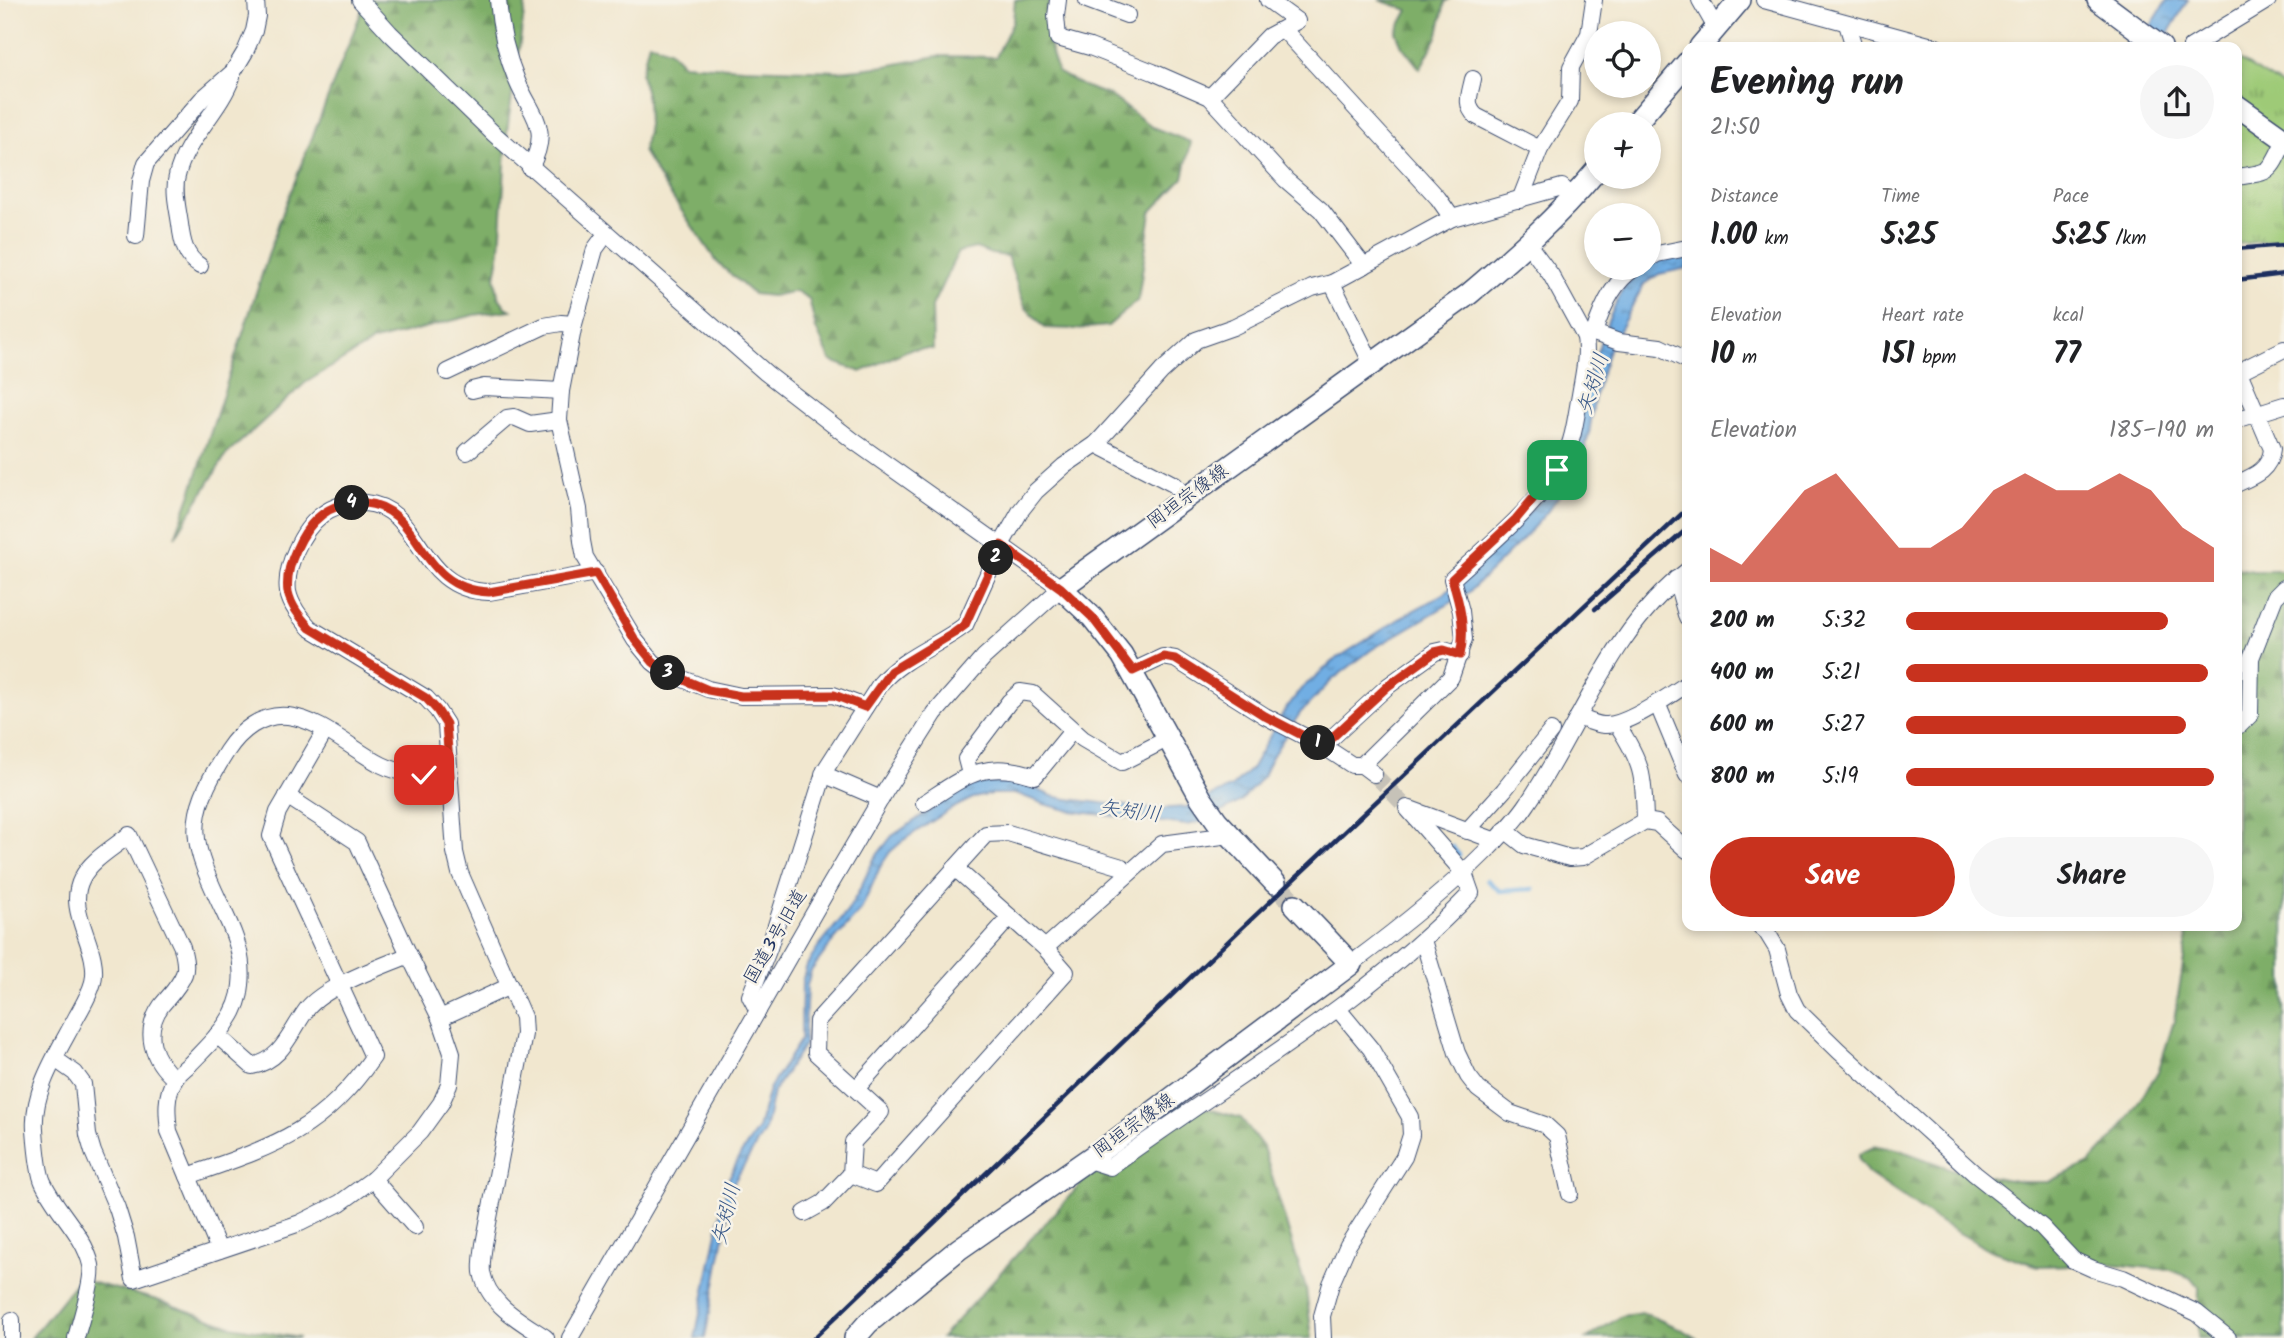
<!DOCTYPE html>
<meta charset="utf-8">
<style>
:root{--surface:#fff;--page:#f6f6f6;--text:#202124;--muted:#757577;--accent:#c8321e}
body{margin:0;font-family:Kalam,"Klee One",sans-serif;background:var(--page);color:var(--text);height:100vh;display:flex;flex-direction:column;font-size:26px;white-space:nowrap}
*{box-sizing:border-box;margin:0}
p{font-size:23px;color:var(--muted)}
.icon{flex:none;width:38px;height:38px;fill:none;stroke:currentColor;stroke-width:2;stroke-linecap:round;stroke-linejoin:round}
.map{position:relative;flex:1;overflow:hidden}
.sheet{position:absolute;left:1682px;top:42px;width:560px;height:889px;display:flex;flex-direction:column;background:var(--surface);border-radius:14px;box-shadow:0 4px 10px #0003}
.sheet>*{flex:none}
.tools{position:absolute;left:1584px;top:21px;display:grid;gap:14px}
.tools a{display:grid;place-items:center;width:77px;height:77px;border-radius:50%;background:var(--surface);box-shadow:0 4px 10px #0003;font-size:35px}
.pin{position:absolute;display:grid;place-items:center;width:60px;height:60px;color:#fff;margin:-30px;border-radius:14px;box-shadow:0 4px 10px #0006}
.km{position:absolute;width:35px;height:35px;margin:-18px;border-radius:50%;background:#222;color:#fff;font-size:19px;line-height:35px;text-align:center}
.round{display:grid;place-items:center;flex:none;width:74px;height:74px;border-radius:37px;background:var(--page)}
.head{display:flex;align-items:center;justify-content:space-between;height:119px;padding:0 28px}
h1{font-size:38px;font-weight:700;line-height:52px}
.figures{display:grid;grid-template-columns:repeat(3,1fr);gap:10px;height:119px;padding:7px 28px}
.figures div{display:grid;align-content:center}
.figures b{font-size:30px;font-weight:700}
.figures small{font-size:19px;font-weight:400}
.figures p{font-size:19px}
.chart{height:196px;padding:14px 28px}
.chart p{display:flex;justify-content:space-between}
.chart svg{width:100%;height:126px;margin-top:7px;fill:var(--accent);opacity:.7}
.primary-button{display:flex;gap:14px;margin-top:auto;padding:14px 28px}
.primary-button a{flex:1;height:80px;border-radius:42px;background:var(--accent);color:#fff;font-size:28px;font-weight:700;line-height:80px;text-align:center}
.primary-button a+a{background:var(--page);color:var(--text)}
ul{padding:0 28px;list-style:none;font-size:23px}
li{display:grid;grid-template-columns:112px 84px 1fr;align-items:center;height:52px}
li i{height:18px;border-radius:9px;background:var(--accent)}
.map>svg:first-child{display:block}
.grass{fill:url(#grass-tufts);stroke:#5c7c6a;stroke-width:2}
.forest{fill:url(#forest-firs);stroke:#4c6e63;stroke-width:2}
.water{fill:url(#water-ripples);stroke:#466ea0;stroke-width:2}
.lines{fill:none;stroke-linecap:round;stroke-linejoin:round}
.stream{stroke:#71aee3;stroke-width:4.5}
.minor-tunnel{stroke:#c6c2b8;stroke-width:16;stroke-dasharray:16 8;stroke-linecap:butt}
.major-tunnel{stroke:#c6c2b8;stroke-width:21;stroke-dasharray:21 10;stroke-linecap:butt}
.minor-casing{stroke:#3b4b6f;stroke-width:18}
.major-casing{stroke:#3b4b6f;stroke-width:24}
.minor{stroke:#fff;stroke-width:16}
.major{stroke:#fff;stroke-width:21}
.rail{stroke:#1b2f5e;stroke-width:4.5}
.route-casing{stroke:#fff;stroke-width:14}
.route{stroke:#c8321e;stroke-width:9}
.labels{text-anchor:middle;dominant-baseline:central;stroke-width:5;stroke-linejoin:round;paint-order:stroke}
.street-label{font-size:19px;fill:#1b2f5e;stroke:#f7f3e8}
.water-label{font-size:21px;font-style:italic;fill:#355586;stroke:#f7f3e8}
</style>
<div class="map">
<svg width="2284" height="1338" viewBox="0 0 2284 1338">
<defs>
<pattern id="grass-tufts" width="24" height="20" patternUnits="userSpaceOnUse" patternTransform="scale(1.75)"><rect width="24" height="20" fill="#9eca77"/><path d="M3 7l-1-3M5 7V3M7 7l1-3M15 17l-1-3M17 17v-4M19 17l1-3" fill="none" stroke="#80a465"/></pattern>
<pattern id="forest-firs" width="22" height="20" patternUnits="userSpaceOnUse" patternTransform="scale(1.75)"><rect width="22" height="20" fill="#7eae68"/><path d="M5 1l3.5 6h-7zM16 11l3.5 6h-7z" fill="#668e59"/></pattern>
<pattern id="water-ripples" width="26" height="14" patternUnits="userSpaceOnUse" patternTransform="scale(1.75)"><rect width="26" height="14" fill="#71aee3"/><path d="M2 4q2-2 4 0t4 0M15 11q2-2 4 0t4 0" fill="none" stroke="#5c8ebb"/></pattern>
</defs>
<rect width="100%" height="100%" fill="#f7f3e8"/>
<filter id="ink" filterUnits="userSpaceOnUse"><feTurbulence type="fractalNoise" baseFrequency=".0143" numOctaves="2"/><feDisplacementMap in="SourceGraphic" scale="14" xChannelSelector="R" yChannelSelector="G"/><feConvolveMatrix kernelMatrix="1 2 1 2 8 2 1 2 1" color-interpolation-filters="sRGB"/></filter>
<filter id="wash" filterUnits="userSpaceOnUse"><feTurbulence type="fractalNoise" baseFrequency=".00686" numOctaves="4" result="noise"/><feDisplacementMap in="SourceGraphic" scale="28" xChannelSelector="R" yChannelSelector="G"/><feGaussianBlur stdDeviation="1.57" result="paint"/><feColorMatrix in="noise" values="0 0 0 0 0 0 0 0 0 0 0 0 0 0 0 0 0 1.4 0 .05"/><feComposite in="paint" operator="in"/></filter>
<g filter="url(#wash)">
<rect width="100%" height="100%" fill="#f1e7cf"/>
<!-- grass -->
<path class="grass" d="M2236,58L2284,87V239L2237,244Z"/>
<!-- forest -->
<g class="forest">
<path d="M366,0H526L507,131L500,250L495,277L498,296L506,307L511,310L474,315L374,341L305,383L226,455L175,537L191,493L279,222Z"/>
<path d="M1015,0H1050C1043,26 1049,47 1058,72L1083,86L1111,96L1152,127L1191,142L1183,178L1151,212L1138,300L1108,326L1075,329L1045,328L1025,307L1007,256L991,254L976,248L958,252L932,306L933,349H910L861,372L831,361L816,329L809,299L796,291L772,296L753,294L717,262L661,181L643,151L648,125L647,99L641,74L649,42L669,50L683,64L743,68L840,71L886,66L937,56L996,57L1013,21Z"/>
<path d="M1379,0H1448L1445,2L1438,35L1420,69L1402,46L1396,32L1408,10Z"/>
<path d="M2237,568L2253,571H2284V1338H2198L2199,1287L2191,1278L2171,1270L2110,1264L2038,1266L1990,1250L1943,1224L1868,1173L1859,1160V1154L1876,1146L1897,1149L1954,1170L2021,1182H2048L2090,1163L2117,1134L2158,1072L2174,1021L2187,940L2185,926H2236Z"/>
<path d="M1174,1099L1241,1118L1263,1147L1306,1289L1312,1338H941L1156,1101Z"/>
<path d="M79,1279L157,1300L231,1326L299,1338H31Z"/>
<path d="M1643,1313L1679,1328L1696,1338H1587L1622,1316Z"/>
</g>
<!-- water -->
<g class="water">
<path d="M2167,0H2188L2160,47H2138Z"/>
<path d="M1687,254V268L1659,274L1644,284L1609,349L1595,395L1589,433L1583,457L1569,482L1546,513L1521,541L1469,592L1371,650L1332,680L1300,713L1271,758L1263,776L1241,801L1207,820L1187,825L1071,811L1044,804L1018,794H991L973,798L951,809L905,839L890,852L880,867L861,910L831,944L811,971L807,985L804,1045L773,1092L765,1130L734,1182L705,1338H695L728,1180L741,1154L758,1129L769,1089L801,1039L802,982L807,965L818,947L847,912L858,893L874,859L892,836L956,793L978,783L1020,782L1052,796L1067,799L1153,809L1187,807L1232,787L1251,769L1283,713L1301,689L1336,659L1407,614L1444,594L1465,577L1546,495L1608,321L1622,290L1637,273L1648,268L1649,266L1658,259Z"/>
</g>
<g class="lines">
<!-- stream -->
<g class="stream">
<path d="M1452,847L1459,855"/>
<path d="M1487,880L1500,891L1533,889"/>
</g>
</g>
</g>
<g filter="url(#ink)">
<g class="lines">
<!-- minor-tunnel -->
<path class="minor-tunnel" d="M1374,774L1407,808"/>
<!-- major-tunnel -->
<path class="major-tunnel" d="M1275,883L1295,905"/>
<!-- minor casing -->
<g class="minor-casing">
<g id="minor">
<path d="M360,0L390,33L494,134L766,373L855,442L1061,588L984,657L935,713L886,790L826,892L570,1338"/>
<path d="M498,0C500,26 507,57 517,81C532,117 552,127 530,168"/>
<path d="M1058,0L1056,16L1058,38L1090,47L1153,72L1210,97L1286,180L1321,210L1364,266"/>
<path d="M1087,0L1127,15"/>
<path d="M1700,0L1716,28"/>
<path d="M1764,0L1936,47"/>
<path d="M1847,24L1854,47"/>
<path d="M1283,29L1438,198L1452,218"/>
<path d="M2191,47L2268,0"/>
<path d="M1473,79C1470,94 1464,105 1476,116L1540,149"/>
<path d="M1210,97L1269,36L1297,21L1268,0"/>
<path d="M2236,177C2271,172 2269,174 2284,142"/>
<path d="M1520,200L1540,149L1570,101L1571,67L1589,34L1594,0"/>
<path d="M606,234L595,249L574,324L561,391L559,420L579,509L582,541L585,557L635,640L653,662L666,672L708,689L741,696L833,695L865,707"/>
<path d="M136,236L141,181L146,163L202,99L233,72L245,52L254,31L257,16L256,0"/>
<path d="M1648,259L1657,254L1687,248"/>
<path d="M200,266C185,257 182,241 180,224C178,209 173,191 177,176C185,140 220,111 232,77"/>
<path d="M1332,283L1372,364"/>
<path d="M1594,333C1601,310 1614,281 1635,268"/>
<path d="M1585,337L1594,333L1619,342L1660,347L1687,360"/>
<path d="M447,372L544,326L561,323L574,324"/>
<path d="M2236,373L2284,349"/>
<path d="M472,390L484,387L561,391"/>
<path d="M2236,420L2284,405"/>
<path d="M1096,444L1175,485L1186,498"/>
<path d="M467,452L507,418L514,417L530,424L559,420"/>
<path d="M2236,484C2254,476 2270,470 2272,449L2239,372"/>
<path d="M1676,579L1687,618"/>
<path d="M1133,671L1163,657L1175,659L1265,716L1323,746L1352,765H1362L1374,774"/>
<path d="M1657,703L1687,775"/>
<path d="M1578,717C1586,720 1596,725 1604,725C1625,727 1669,696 1687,684"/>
<path d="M1617,724C1642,763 1644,774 1645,821"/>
<path d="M2236,724L2240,725L2250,715L2251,658L2275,597L2284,588"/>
<path d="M1323,746L1388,686L1435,652L1444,650L1460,655"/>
<path d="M1362,765L1451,677L1464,639L1461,611L1452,579C1491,543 1539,506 1564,458C1574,439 1576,416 1580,395C1583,376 1588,357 1585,337L1551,275L1528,244"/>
<path d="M823,774L881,799"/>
<path d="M970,774L966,759L1009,702L1020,692L1033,694L1083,739L1122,762L1169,738"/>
<path d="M924,803C966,776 984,759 1035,776L1072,731"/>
<path d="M1410,809L1496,841"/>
<path d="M1505,830L1524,845L1570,858L1583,857L1645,821L1657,823L1687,850"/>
<path d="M1467,831L1504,790L1551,731"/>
<path d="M1760,926L1766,931L1777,949L1789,994L1797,1010L1839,1051L1975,1174L2042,1227L2073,1260L2093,1269L2123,1278L2197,1313L2228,1338"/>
<path d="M1423,940L1457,1053L1468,1076L1478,1089L1510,1113L1545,1125L1557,1136L1570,1194"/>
<path d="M1045,948L1162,844L1230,835"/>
<path d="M1351,964C1398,929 1444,893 1486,851C1501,836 1517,820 1528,803C1581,725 1610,630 1687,571"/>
<path d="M758,1011L750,996L769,948L825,770L880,684C903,657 938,646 965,625L1001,545L1021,510L1036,491L1064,466L1096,444L1162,371L1196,340L1233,327L1312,288L1332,283L1452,218L1562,187L1573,198"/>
<path d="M440,1018L510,986"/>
<path d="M217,1035L252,1066C283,1060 290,1032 307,1009C325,986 381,967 409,955"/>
<path d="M55,1059L75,1073L83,1084L88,1135L93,1152L117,1208L126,1237L134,1279L300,1223L340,1203L373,1179L420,1132L441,1103L449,1085L452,1053L440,1018L409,955L357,842L287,796"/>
<path d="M856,1089L1010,917"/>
<path d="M1088,1160L1110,1167C1232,1078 1366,1003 1471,893L1464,873L1407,808"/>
<path d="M851,1174L876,1184L1066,972L1045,948L955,868"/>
<path d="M188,1176C271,1147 321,1133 373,1057L271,836L278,812L325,731"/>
<path d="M373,1179L415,1227"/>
<path d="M805,1213L823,1203L851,1174L853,1142L881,1112L816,1053L817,1021L986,834L1008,833L1122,867L1129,873"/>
<path d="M219,1250L169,1131C167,1114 165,1095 175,1079C178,1074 185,1068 190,1064C211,1042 239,1018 241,985C244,959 236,937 225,914C191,843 182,821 227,751C240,731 262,713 288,716C322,720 352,750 382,765C402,775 427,775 450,776"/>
<path d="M12,1320V1338"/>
<path d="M76,1338C80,1322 94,1280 91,1265C84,1234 56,1211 43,1182C38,1171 36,1143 35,1130C32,1089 59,1051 77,1016C83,1005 90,994 93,982C101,947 64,912 82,878C91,860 113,848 129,835L182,947C184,956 187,966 184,974C179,987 169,996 161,1006C143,1032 152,1060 175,1079"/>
<path d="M546,1338C521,1321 488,1305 482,1272C481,1263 483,1253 484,1244L524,1034L523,1017L460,873L455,852L446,724L437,710L426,698L310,628C300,617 291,606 288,592C286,577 290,563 296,550C309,520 331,500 365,503C424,508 415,590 489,592L596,573"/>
<path d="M1323,1338L1322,1316L1331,1284L1348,1245L1404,1157L1411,1135L1410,1117L1371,1049L1338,1009"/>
</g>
</g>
<!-- major casing -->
<g class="major-casing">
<g id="major">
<path d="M2098,0L2161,47"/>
<path d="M1700,47L1740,0"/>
<path d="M2236,105L2284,139"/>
<path d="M1635,124L1687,63"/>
<path d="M1275,883L1217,821L1201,798L1122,655L1092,617L1061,588L1469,294C1516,254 1556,219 1596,171"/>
<path d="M855,1338L868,1323L959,1249L1116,1140L1351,964L1295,905"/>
</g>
</g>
<!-- minor -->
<use href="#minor" class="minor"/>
<!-- major -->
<use href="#major" class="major"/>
<!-- rail -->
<g class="rail">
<path d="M2236,249L2284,245"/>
<path d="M2236,280L2284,274"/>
<path d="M1595,609L1687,529"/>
<path d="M814,1338L1242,928L1687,509"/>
</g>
</g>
</g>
<g class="lines" filter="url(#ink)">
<!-- route casing -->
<g class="route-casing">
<path id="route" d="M424,775L450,776L446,724L437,710L426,698L310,628C300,617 291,606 288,592C286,577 290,563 296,550C309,520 330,500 365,503C424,508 415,589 489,592L596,573L635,640L653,662L666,672L708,690L741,696L834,695L865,707L891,671L954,633L965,625L1001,545L1061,588L1092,617L1133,671L1163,657L1175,659L1265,716L1323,746L1388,686L1435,652L1444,650L1460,655C1466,628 1460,605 1452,579L1516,519L1557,470"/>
</g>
<!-- route -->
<use href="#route" class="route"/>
</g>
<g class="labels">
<!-- street labels -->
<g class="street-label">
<text transform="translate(1188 497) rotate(-36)">岡垣宗像線</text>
<text transform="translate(776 937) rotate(-60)">国道3号旧道</text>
<text transform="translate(1134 1126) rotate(-36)">岡垣宗像線</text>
</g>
<!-- water labels -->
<g class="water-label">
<text transform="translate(1594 384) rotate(-73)">矢矧川</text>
<text transform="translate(1130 812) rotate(7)">矢矧川</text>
<text transform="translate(727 1214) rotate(-76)">矢矧川</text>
</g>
</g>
</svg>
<div class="tools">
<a><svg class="icon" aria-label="locate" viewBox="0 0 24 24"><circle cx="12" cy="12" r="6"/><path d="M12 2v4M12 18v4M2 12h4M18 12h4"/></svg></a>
<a>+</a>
<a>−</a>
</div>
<div class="pin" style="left:1557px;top:470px;background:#1e9e55"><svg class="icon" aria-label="arrive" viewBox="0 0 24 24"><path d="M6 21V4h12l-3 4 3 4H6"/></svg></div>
<div class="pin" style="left:424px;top:775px;background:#d93025"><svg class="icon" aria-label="check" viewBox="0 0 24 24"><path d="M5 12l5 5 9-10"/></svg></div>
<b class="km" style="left:1318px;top:743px">1</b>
<b class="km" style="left:996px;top:558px">2</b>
<b class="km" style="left:668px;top:673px">3</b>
<b class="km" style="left:352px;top:503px">4</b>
<section class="sheet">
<div class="head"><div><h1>Evening run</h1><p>21:50</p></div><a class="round"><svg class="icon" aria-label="share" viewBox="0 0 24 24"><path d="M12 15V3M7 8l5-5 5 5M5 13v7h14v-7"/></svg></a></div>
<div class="figures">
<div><p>Distance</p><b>1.00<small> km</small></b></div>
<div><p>Time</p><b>5:25</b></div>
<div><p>Pace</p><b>5:25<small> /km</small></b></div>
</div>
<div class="figures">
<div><p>Elevation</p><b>10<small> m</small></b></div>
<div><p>Heart rate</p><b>151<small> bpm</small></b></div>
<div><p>kcal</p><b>77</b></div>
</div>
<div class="chart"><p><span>Elevation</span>185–190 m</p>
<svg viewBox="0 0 160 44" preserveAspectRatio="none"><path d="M0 44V32L10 38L20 25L30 12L40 6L50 19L60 32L70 32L80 25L90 12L100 6L110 12L120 12L130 6L140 12L150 25L160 32V44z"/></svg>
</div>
<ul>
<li><b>200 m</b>5:32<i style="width:85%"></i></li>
<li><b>400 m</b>5:21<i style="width:98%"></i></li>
<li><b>600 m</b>5:27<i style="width:91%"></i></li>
<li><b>800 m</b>5:19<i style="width:100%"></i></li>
</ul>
<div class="primary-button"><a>Save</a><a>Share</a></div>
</section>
</div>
